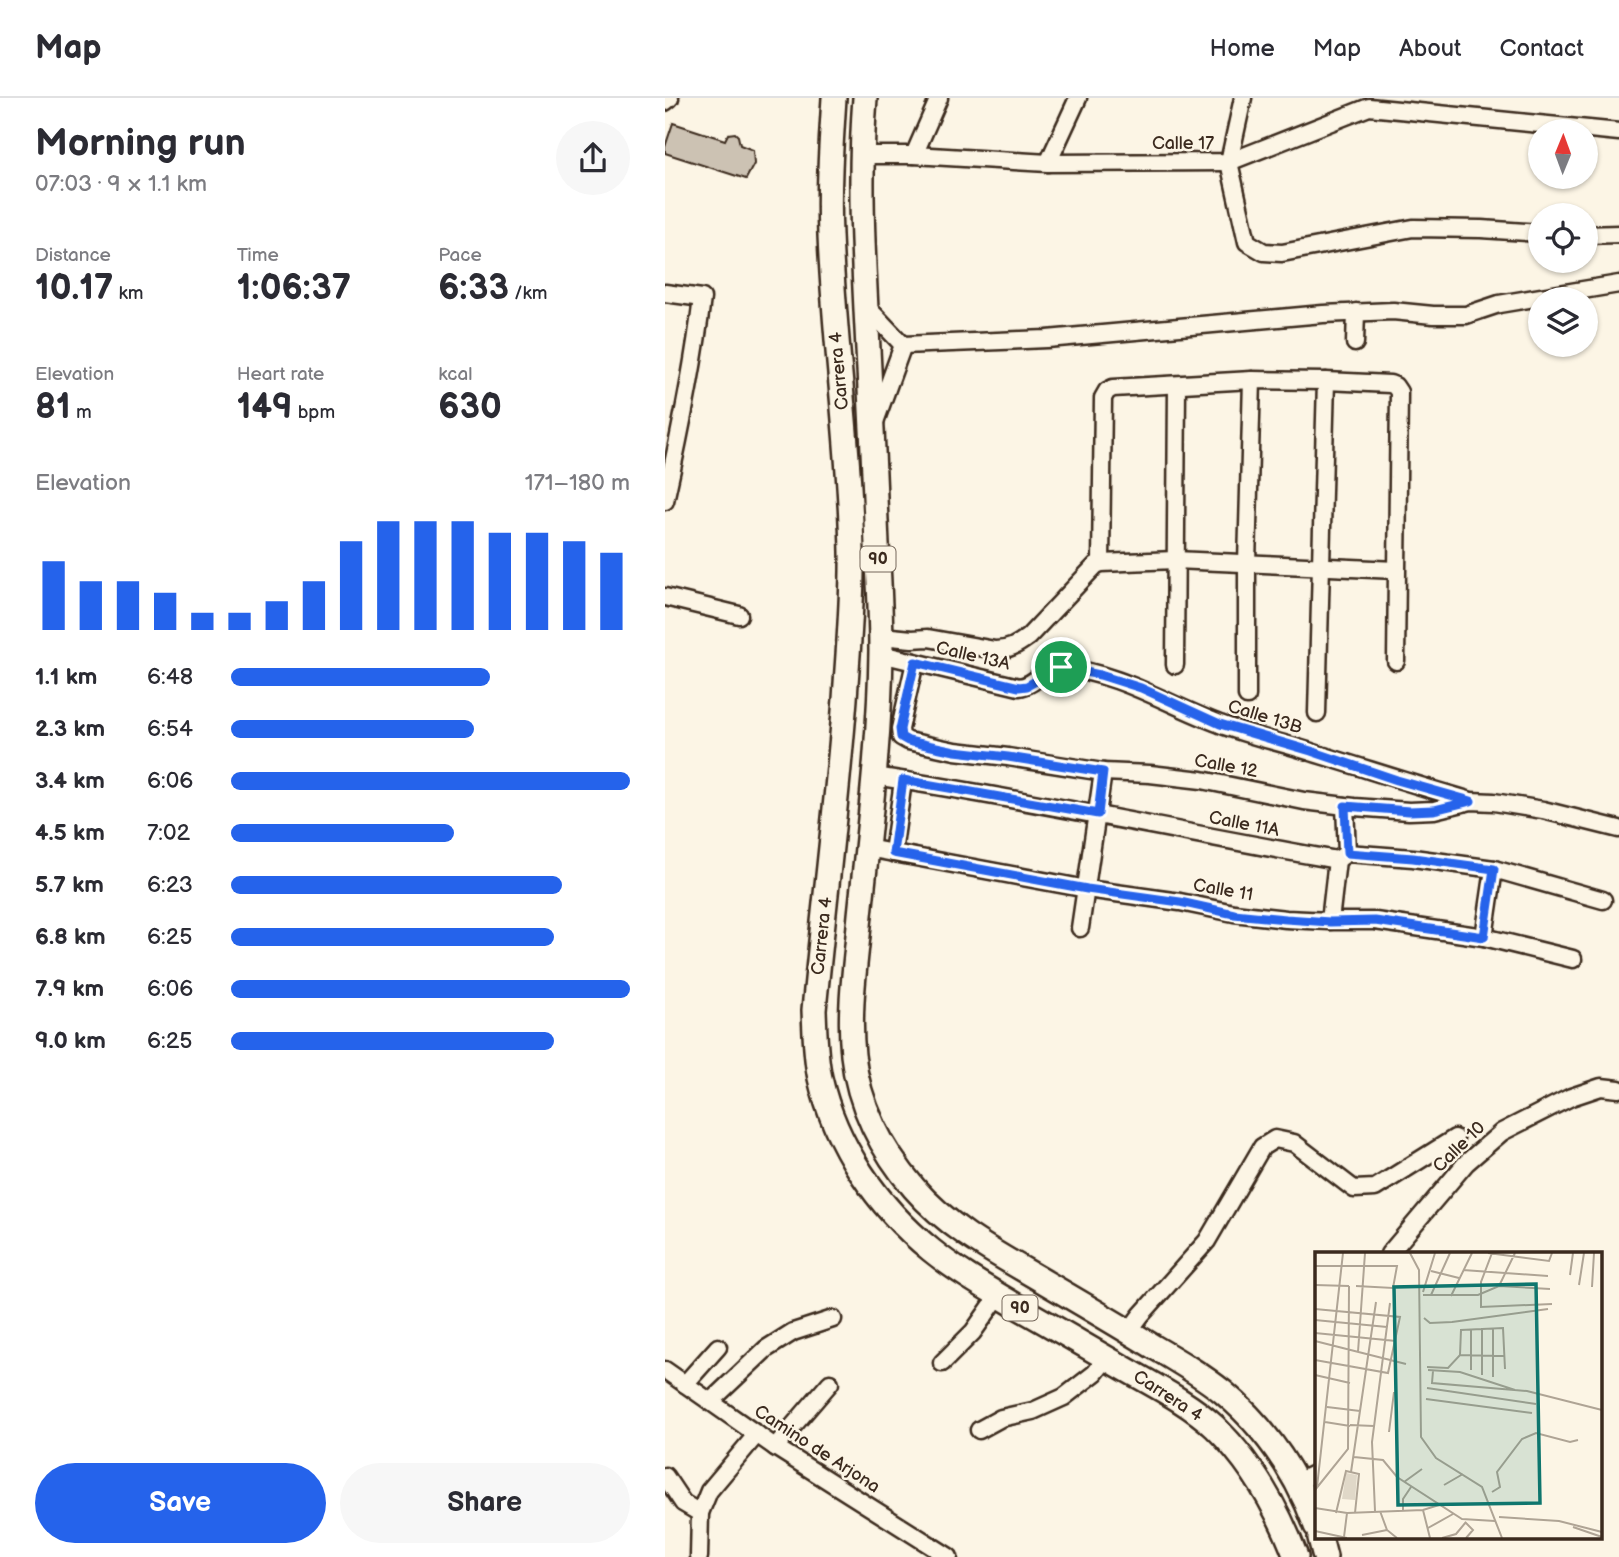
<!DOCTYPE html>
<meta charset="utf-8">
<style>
:root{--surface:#fff;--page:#f7f7f7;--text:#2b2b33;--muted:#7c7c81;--line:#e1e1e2;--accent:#2563eb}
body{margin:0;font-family:"Balsamiq Sans",sans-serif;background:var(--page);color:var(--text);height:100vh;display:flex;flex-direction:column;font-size:26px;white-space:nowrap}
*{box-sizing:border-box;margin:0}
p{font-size:23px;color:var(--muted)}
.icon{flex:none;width:38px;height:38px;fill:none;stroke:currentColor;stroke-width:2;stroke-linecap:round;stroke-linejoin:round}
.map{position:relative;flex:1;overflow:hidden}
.drawer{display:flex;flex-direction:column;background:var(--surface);width:665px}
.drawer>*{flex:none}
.needle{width:46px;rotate:1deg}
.buttons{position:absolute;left:863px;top:21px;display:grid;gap:14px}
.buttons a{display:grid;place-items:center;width:70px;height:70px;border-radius:50%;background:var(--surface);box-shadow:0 2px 5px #0004;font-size:35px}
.pin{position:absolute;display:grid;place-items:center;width:60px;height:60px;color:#fff;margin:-30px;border:4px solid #fff;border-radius:50%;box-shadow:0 2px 7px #0007}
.round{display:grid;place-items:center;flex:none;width:74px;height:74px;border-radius:37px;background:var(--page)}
.head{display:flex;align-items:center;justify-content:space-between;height:119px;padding:0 35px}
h1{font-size:38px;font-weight:700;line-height:52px}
.metrics{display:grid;grid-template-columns:repeat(3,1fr);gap:10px;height:119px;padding:7px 35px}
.metrics div{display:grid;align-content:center}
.metrics b{font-size:35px;font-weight:700}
.metrics small{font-size:19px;font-weight:400}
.metrics p{font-size:19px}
.chart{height:196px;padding:14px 35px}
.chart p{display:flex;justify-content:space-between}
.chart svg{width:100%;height:126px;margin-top:7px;stroke:var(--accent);stroke-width:6}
.button{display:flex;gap:14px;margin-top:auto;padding:14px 35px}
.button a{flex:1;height:80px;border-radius:42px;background:var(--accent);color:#fff;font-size:28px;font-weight:700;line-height:80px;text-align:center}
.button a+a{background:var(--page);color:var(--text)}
ul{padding:0 35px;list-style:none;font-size:23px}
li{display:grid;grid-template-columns:112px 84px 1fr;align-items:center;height:52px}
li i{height:18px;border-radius:9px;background:var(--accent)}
header{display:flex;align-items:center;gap:42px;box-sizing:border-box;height:98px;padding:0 35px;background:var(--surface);border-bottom:2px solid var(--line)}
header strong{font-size:33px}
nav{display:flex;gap:38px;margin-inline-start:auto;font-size:24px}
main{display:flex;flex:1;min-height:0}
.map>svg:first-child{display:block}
.building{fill:#ccc2b3;stroke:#3b2a1e;stroke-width:2}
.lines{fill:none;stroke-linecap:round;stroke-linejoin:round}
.minor-casing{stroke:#3b2a1e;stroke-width:21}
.highway-casing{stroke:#3b2a1e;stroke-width:28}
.minor{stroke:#fcf5e5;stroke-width:16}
.highway{stroke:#fcf5e5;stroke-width:23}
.route-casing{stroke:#fff;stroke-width:14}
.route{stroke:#2563eb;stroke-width:9}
.labels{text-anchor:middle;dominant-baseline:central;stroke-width:5;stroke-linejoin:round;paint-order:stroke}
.shield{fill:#fcf5e5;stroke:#75675a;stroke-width:2}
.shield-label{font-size:16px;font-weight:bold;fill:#3b2a1e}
.street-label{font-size:18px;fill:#3b2a1e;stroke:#fcf5e5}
.inset-road{fill:none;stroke:#afa495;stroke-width:2}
.view{fill:#0f766e;fill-opacity:0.15;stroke:#0f766e;stroke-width:3.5}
.inset-edge{fill:none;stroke:#3b2a1e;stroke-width:3.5}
</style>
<header>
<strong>Map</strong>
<nav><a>Home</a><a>Map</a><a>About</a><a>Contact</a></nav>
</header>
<main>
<section class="drawer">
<div class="head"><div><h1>Morning run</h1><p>07:03 · 9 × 1.1 km</p></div><a class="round"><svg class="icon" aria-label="share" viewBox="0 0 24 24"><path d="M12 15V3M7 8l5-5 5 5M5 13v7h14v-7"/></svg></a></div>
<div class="metrics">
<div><p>Distance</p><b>10.17<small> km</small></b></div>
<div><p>Time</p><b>1:06:37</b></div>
<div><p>Pace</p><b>6:33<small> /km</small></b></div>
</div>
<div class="metrics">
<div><p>Elevation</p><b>81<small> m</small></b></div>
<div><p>Heart rate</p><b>149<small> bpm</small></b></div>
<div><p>kcal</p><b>630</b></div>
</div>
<div class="chart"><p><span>Elevation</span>171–180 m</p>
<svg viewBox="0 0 160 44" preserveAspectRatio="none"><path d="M5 44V20M15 44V27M25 44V27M35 44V31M45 44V38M55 44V38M65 44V34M75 44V27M85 44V13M95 44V6M105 44V6M115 44V6M125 44V10M135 44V10M145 44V13M155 44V17"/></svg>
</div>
<ul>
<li><b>1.1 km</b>6:48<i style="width:65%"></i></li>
<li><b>2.3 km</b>6:54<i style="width:61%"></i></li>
<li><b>3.4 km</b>6:06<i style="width:100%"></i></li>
<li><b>4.5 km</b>7:02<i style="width:56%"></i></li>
<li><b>5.7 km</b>6:23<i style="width:83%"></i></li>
<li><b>6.8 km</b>6:25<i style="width:81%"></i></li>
<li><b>7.9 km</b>6:06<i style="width:100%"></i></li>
<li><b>9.0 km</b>6:25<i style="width:81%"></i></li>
</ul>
<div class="button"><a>Save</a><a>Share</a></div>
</section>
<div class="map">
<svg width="954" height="1459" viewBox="0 0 954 1459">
<rect width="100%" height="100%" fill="#fcf5e5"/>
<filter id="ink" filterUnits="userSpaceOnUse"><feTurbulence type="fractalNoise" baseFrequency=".0143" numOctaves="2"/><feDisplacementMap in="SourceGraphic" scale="14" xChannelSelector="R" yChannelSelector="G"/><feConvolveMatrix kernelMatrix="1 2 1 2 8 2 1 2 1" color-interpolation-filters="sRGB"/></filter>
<g filter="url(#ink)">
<!-- building -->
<path class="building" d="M8,25L60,42L63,36L70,35L73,38L75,47L88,52L89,66L81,81L0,55V49Z"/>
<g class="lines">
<!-- minor casing -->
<g class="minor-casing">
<g id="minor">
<path d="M578,0L564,64L582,144L599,154L617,155L748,130L816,131L875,135"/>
<path d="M0,4L5,0"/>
<path d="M197,57H249L383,65L564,64L704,9L954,34"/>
<path d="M249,57L274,0"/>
<path d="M383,65L413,0"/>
<path d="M920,137L954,136"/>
<path d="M0,195L37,200C29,268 15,336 0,403"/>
<path d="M201,208L238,247L382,241L658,216L728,213L768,217H801L834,206L954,186"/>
<path d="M690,245L691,214"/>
<path d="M210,324L238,247"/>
<path d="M436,465L438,300L442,293L448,290L587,282L661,283L725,286L730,288L734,294L731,563"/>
<path d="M0,499L74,517"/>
<path d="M216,538L247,541L263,540L330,552C344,552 352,547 363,539L431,467L436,465L510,462L731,472"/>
<path d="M216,556L354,589C373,587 377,568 395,569C455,575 501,606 555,626C584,638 616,644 646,654C699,670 750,687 803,702"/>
<path d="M250,564L235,631L236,639L243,643L290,653L343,659L438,674L485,676L537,682L639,703L689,709L744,713L769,712L806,703L829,704L878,712L954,731"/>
<path d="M510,567L512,287"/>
<path d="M582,598V465L587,282"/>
<path d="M652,615L661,283"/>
<path d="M209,678C364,701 517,735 672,762L682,755L748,760L829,771L938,802"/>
<path d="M680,708L682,755"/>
<path d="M202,750L422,791L515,804L569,815L621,821L665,823H710L819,839L908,861"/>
<path d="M228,755L238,683"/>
<path d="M665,823L672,762"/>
<path d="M415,830L438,674"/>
<path d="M819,839L829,771"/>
<path d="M724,1156L801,1065L837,1034L906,999L936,989L954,991"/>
<path d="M464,1233L476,1217L542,1143L597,1049L610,1041L629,1045L689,1091L710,1090L790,1040"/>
<path d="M277,1265L308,1234L334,1197"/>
<path d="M0,1272L110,1349L284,1459"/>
<path d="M20,1286L53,1249"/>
<path d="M46,1303L101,1251L128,1234L168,1221"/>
<path d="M314,1332L336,1320L368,1313L399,1299L430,1275L442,1260"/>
<path d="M110,1349L165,1285"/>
<path d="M0,1378L18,1405L35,1415"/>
<path d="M632,1384L651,1375"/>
<path d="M34,1459L35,1415L44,1393L92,1336"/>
</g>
</g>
<!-- highway casing -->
<g class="highway-casing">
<g id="highway">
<path d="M169,0C166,46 163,91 165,137C169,243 185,348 187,454C188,503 183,552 180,601C172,705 159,808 149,912C150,935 150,958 155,980C170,1047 213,1109 266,1152C293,1174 325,1192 355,1210C387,1228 419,1247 452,1266C484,1285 522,1303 550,1329C587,1365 613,1411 631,1459"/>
<path d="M200,0C194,77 198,154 202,231C206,303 209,374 212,446C214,481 216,517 216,553C215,641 204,729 195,817C191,863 183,910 188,957C193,1006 217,1053 249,1090C280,1126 321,1150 361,1173C404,1198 447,1223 489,1249C513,1263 537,1277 558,1294C601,1330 632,1376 651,1428"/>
<path d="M655,1440L660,1459"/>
</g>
</g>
<!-- minor -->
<use href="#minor" class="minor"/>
<!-- highway -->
<use href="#highway" class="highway"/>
</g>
</g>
<g class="lines" filter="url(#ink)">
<!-- route casing -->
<g class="route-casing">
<path id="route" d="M250,564L354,589L362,588L369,584L379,574L386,569H396L435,577L476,590L555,626L646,653L732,682L806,703L769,712L744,713L680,708L682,755L748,760L829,771L819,839L710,823L665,824L621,821L569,816L515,804L422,791L228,755L238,682L433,716L438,674L343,659L290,653L243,643L236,639L235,631Z"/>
</g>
<!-- route -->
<use href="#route" class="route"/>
</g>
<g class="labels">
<!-- shield labels -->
<g class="shield">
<rect x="195.5" y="448.5" width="35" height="25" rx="5"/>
<rect x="337.5" y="1197.5" width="35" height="25" rx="5"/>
</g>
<g class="shield-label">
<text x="213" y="461">90</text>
<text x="355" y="1210">90</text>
</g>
<!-- street labels -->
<g class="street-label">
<text x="518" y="45">Calle 17</text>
<text transform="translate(174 273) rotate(-95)">Carrera 4</text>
<text transform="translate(308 558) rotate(13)">Calle 13A</text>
<text transform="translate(600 619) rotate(17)">Calle 13B</text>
<text transform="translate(561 668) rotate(10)">Calle 12</text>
<text transform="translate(579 726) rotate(11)">Calle 11A</text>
<text transform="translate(558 792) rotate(10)">Calle 11</text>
<text transform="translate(157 838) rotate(-84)">Carrera 4</text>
<text transform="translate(794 1049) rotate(-44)">Calle 10</text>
<text transform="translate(503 1298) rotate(33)">Carrera 4</text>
<text transform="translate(152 1351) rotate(33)">Camino de Arjona</text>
</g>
</g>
<!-- overview -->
<g transform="translate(650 1154)">
<rect width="287" height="287" fill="#fcf5e5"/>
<path d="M31,221L42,223L40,248L27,247Z" fill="#e0d8c8"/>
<path class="inset-road" d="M95,1L104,18L106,185L121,206L167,235L187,286M173,1L234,9L237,1M177,1L166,30V55L237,52M0,14H82L78,36L41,34M148,18L233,24M116,19L144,26M255,23L258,1M0,33L34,34M264,33L269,1M184,34L200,1M277,35L279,1M108,40L120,1M108,43H163L184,34L235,37M116,43L135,1M136,44L157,1M0,57L85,65L73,121L0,108M109,66L115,71L137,70L233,57M0,68L72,75M167,76V123M156,77V118M0,81L81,89M0,89L91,112M43,100L50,1M145,103L146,78L188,76L190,117M112,115L133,116L145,103L189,104M113,118L145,120L200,138M118,119L117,131L212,139L287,158M0,123L35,131M178,125V76M112,136L221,152M111,147L217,161M12,155L45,159M10,170L35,174M35,173L59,174M74,180L79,140M39,205L68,208L82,225L147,267L180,269M36,220L61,50M89,230L107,217M129,233L148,222M2,235L28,1M0,238L33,197L34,34M177,240L185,235L182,220L207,187L221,181L255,190L263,188M0,256L32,261L108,258L124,253M88,258V247L96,235M108,258L115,286M60,259L57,190L75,51M65,259L72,278L82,286M21,261L31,219L44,222L40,261M184,265L244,269L287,280M150,270L158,278L151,286M258,275L287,285M113,276L138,262M0,279L32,286M47,283L72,278M29,285L32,261M127,286L141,282L151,270"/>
<path class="view" d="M221,32L225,251L83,253L79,35Z"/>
<rect width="287" height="287" class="inset-edge"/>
</g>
</svg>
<div class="buttons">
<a><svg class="needle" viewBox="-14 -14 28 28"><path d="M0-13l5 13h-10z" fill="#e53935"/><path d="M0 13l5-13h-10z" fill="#7c7c81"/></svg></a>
<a><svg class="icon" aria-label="locate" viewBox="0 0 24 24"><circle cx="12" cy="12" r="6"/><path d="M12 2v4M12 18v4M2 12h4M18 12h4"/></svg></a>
<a><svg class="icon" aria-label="layers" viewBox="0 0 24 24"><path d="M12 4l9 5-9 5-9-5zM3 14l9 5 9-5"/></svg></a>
</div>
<div class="pin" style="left:396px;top:569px;background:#1e9e55"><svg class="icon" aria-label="arrive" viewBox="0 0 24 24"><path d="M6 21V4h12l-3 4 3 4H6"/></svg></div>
</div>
</main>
